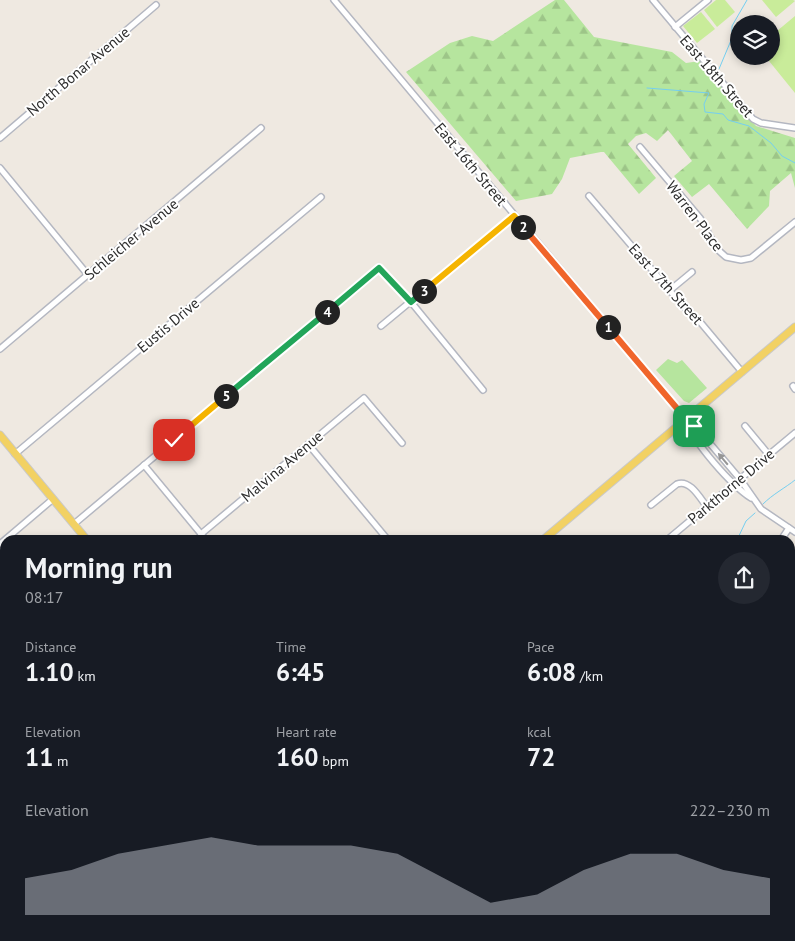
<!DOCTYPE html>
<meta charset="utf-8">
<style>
:root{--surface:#171b24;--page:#242831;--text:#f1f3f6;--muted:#9ea1a6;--accent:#8c9099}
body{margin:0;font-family:"PT Sans",sans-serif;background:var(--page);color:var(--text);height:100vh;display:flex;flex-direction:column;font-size:19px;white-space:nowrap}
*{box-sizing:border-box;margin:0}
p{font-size:16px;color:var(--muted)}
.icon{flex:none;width:28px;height:28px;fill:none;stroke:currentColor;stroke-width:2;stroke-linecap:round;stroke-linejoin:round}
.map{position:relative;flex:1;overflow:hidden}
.side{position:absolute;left:0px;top:535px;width:795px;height:406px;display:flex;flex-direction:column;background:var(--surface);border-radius:15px 15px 0 0;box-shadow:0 2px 8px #0003}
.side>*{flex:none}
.controls{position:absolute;left:730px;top:15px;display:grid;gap:10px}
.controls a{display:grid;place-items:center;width:50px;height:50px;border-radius:50%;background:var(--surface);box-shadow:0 2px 8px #0003;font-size:25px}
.pin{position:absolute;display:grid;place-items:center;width:42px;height:42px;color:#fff;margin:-21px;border-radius:10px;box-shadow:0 2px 8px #0006}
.km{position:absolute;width:25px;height:25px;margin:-12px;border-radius:50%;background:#222;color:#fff;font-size:14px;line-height:25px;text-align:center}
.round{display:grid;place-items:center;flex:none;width:52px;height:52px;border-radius:26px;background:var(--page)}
.head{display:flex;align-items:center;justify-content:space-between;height:85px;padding:0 25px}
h1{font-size:28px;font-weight:600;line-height:38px}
.figures{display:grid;grid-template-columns:repeat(3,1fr);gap:8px;height:85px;padding:5px 25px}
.figures div{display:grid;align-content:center}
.figures b{font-size:25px;font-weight:600}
.figures small{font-size:14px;font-weight:400}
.figures p{font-size:14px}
.chart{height:140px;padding:10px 25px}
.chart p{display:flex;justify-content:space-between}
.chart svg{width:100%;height:90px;margin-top:5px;fill:var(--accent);opacity:.7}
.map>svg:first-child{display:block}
.grass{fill:#b6e59e}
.forest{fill:url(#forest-firs)}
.pitch{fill:#c9ec9a}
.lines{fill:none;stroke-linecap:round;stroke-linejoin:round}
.stream{stroke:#75cff0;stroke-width:1}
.minor-casing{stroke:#b4b7c1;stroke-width:8}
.major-casing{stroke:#c9c9c9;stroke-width:9}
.minor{stroke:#fff;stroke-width:5}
.major{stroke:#f2d163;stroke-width:7}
.oneway{fill:#969696}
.split-1-casing{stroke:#fff;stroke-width:10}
.split-2-casing{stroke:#fff;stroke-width:10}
.split-3-casing{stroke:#fff;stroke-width:10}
.split-4-casing{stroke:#fff;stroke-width:10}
.split-5-casing{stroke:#fff;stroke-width:10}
.split-6-casing{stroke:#fff;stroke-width:10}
.split-1{stroke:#f0652b;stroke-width:6}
.split-2{stroke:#f0652b;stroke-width:6}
.split-3{stroke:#f5b400;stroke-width:6}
.split-4{stroke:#22a559;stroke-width:6}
.split-5{stroke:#22a559;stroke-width:6}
.split-6{stroke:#f5b400;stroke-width:6}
.labels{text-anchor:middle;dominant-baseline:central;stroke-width:4;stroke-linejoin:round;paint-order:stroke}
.street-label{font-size:15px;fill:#2e2e2e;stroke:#fff}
</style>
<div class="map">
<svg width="795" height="941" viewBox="0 0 795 941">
<defs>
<pattern id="forest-firs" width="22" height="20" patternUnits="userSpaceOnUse" patternTransform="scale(1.25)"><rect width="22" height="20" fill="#b6e59e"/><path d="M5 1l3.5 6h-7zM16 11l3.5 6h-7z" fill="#9dc588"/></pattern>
</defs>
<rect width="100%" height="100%" fill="#efe9e1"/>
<!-- grass -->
<path class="grass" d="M668,359L677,363L682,360L707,388L689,403L684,401L656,370Z"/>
<!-- forest -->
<g class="forest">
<path d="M555,0H564L594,37L672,52L686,63L700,61L756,126L795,138V188L791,173L770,191L769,206L747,229L709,184L692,197L674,176L692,161L668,130L657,141L646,133L636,136L628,144L656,178L639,194L604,152H601L570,158L562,179L552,194L516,201L406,72L450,43L472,36L493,41Z"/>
<path d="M790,777L795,783V862L790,866Z"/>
</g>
<!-- pitch -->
<g class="pitch">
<path d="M716,0H725L735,12L717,27L704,10Z"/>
<path d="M762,0H793L795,1L776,17Z"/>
<path d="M701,12L715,29L697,43L683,26Z"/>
<path d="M795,16V93L765,56H771V36Z"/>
</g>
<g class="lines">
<!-- stream -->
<g class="stream">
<path d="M719,69L732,38V26L747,0"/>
<path d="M647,88L709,93L704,104L705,112L723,114L728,120L749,126L771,143L782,156L795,163"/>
<path d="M763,504C773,494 785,488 795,480"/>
<path d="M737,540L746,521L755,513"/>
<path d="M790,662L795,669"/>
<path d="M790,813L795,811"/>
<path d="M617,941L623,936"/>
</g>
<!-- minor casing -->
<g class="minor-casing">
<g id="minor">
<path d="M334,0L686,419L696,427L740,479L761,509L795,532"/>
<path d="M653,0L753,119L761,123L795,128"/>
<path d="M675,27L708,0"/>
<path d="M0,138L156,5"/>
<path d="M640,147L700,218L717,249L726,257L741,260L751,258L795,222"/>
<path d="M0,168L88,275"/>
<path d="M589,196L683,306L701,323L742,372"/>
<path d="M669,291L692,272"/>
<path d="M381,326L514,216"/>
<path d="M0,349L261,128"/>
<path d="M793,386L795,389"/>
<path d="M686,420C693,442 731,485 751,498"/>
<path d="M745,426L769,455"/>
<path d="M308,444L388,540"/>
<path d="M15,454L321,197"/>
<path d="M144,465L206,540"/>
<path d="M651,505L677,484C690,479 700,498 707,507"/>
<path d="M74,524L379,268L411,302L483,390"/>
<path d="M201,534L364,398L402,443"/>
<path d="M667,540L795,433"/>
<path d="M781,540L789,528"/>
<path d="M0,544L53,499"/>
<path d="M790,604L795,610"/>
<path d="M0,612L5,618"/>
<path d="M790,633L795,629"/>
<path d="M0,661L5,657"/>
<path d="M790,718L795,724"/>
<path d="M0,866L5,872"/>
</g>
</g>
<!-- major casing -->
<g class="major-casing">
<g id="major">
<path d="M0,435L87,540"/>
<path d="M543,540L795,327"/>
<path d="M414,936L418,941"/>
<path d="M424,936L428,941"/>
<path d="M39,941L45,936"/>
<path d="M52,941L57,936"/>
</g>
</g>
<!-- minor -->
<use href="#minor" class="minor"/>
<!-- major -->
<use href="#major" class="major"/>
</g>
<!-- one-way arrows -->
<defs><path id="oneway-solid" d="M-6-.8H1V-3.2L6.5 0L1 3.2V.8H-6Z" transform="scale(1.25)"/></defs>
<use class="oneway" href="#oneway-solid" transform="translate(723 459) rotate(-130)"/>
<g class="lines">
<!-- split-1 casing -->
<g class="split-1-casing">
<path id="split-1" d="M608,327L686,419L694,426"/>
</g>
<!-- split-2 casing -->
<g class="split-2-casing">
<path id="split-2" d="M523,227L608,327"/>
</g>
<!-- split-3 casing -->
<g class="split-3-casing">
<path id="split-3" d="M424,291L514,216L523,227"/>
</g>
<!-- split-4 casing -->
<g class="split-4-casing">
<path id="split-4" d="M327,312L379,268L411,302L424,291"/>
</g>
<!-- split-5 casing -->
<g class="split-5-casing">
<path id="split-5" d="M226,396L327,312"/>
</g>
<!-- split-6 casing -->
<g class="split-6-casing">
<path id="split-6" d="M174,440L226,396"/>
</g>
<!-- split-1 -->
<use href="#split-1" class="split-1"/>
<!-- split-2 -->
<use href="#split-2" class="split-2"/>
<!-- split-3 -->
<use href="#split-3" class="split-3"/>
<!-- split-4 -->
<use href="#split-4" class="split-4"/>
<!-- split-5 -->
<use href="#split-5" class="split-5"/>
<!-- split-6 -->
<use href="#split-6" class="split-6"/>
</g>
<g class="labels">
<!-- street labels -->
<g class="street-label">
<text transform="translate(78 71) rotate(-40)">North Bonar Avenue</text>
<text transform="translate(717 76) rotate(49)">East 18th Street</text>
<text transform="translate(471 164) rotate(50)">East 16th Street</text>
<text transform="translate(695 216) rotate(53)">Warren Place</text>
<text transform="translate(131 239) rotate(-40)">Schleicher Avenue</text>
<text transform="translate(666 284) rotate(48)">East 17th Street</text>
<text transform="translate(168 325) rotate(-40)">Eustis Drive</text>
<text transform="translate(282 466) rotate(-40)">Malvina Avenue</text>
<text transform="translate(731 486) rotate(-40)">Parkthorne Drive</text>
</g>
</g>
</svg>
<div class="controls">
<a><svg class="icon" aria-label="layers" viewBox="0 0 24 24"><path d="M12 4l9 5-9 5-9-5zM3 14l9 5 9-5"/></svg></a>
</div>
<div class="pin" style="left:694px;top:426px;background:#1e9e55"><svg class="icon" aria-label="arrive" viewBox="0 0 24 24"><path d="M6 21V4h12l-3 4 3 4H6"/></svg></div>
<div class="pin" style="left:174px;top:440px;background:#d93025"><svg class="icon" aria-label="check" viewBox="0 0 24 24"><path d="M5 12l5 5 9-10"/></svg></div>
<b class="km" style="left:608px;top:327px">1</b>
<b class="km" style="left:523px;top:227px">2</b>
<b class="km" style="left:424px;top:291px">3</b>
<b class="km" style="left:327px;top:312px">4</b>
<b class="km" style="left:226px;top:396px">5</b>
<section class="side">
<div class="head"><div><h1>Morning run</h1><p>08:17</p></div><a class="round"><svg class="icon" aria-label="share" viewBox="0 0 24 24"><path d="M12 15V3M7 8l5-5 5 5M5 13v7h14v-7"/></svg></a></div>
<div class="figures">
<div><p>Distance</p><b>1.10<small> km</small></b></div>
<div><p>Time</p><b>6:45</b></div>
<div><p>Pace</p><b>6:08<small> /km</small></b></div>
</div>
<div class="figures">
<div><p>Elevation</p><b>11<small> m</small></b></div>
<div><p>Heart rate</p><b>160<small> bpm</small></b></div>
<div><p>kcal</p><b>72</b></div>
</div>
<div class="chart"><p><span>Elevation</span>222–230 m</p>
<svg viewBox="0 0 160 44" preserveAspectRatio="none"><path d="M0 44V26L10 22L20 14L30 10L40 6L50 10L60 10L70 10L80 14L90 26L100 38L110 34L120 22L130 14L140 14L150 22L160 26V44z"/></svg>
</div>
</section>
</div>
